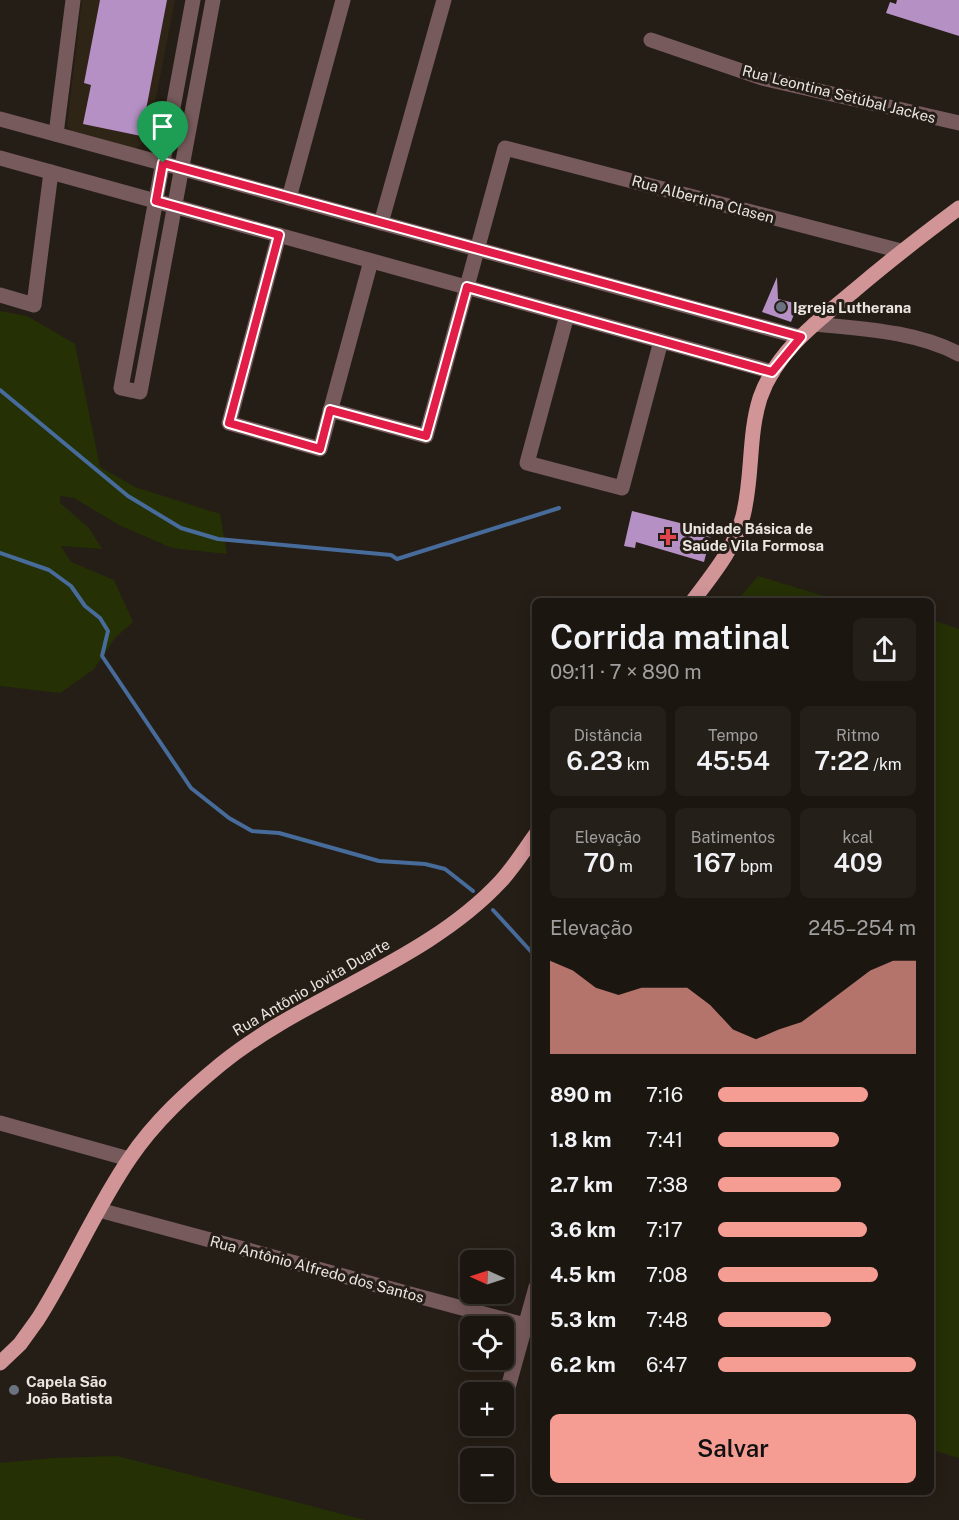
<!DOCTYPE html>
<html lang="pt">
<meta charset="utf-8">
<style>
:root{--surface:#1c1610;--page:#251f19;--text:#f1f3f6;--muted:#a09f9f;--line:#3a3530;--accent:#f59c93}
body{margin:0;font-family:"Public Sans",sans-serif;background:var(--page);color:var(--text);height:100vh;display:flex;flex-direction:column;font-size:22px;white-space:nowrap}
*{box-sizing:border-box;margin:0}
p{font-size:20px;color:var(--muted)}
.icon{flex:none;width:33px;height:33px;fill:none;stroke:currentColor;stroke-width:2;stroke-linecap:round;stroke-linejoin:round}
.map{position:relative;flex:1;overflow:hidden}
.drawer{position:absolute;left:532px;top:598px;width:402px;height:897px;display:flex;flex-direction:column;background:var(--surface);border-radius:9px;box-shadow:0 3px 15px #0003,0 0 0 2px var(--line)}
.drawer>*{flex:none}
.needle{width:39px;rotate:273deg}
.fabs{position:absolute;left:460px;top:1250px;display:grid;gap:12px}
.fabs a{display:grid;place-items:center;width:54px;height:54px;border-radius:9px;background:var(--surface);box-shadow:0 3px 15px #0003,0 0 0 2px var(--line);font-size:30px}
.pin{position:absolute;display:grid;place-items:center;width:51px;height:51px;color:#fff;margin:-62px -26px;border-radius:50% 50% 50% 0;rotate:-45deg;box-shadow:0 0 6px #0007}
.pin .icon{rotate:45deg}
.round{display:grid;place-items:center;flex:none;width:63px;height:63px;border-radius:9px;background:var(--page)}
.overview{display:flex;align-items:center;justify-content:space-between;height:102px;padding:0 18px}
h1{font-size:33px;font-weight:600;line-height:45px}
.stats{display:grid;grid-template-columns:repeat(3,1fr);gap:9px;height:102px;padding:6px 18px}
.stats div{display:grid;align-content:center;border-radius:9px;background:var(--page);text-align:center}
.stats b{font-size:26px;font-weight:600}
.stats small{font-size:16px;font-weight:400}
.stats p{font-size:16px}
.chart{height:168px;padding:12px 18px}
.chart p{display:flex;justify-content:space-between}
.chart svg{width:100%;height:108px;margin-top:6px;fill:var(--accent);opacity:.7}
.cta{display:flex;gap:12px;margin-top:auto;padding:12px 18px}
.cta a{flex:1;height:69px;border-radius:9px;background:var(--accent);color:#111;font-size:24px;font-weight:600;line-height:69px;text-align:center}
ul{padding:0 18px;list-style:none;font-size:20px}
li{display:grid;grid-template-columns:96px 72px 1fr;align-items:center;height:45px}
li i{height:15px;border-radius:8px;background:var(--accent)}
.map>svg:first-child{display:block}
.education{fill:#2f2516}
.green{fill:#253005}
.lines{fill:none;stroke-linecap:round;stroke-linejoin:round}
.stream{stroke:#476b9a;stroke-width:4}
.building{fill:#b590c4}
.minor{stroke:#775a5c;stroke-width:15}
.major{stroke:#d19598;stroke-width:15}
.route-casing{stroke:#fff;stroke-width:12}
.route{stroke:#e11d48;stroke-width:8}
.worship-dot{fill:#6b7280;stroke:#251e16;stroke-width:2}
.health-dot{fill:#e0444e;stroke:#251e16;stroke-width:2}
.labels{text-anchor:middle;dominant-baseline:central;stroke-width:6;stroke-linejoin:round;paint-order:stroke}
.street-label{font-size:15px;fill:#eae5df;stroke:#251e16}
.poi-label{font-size:15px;font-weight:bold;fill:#eae5df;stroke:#251e16;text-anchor:start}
</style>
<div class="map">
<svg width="959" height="1520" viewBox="0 0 959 1520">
<rect width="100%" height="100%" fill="#251e16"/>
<!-- education -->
<path class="education" d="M82,0H175L148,139L134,150L72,132L67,126Z"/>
<!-- green -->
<g class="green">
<path d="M0,311L27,316L75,344L100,467L135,487L220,514L227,554L172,548L119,525L74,498L60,496V503L89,528L102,549L61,546L71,562L114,580L133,622L115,638L94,669L60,693L0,686Z"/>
<path d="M758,576L841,601H737Z"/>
<path d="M932,620L959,629V1458L932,1450Z"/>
<path d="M117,1456L365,1520H0V1463L53,1458Z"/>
</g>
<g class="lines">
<!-- stream -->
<g class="stream">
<path d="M0,390L128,496L181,528L218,539L391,555L397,559L559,508"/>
<path d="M0,553L49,570L71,586L85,606L100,618L108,631L102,656L191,788L229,818L252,831L279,833L379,861L425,864L445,869L473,891"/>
<path d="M493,910L536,957"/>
</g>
</g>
<!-- building -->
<g class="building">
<path d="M100,0H167L141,136L83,124L91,85L84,83Z"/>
<path d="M897,0H959V36L886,13L890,2L896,4Z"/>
<path d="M777,277L778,299L798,304L791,322L762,312Z"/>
<path d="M632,511L712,531L704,562L636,542L635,548L624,546Z"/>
</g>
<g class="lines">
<!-- minor -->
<g class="minor">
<path d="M193,0L121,388L140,392L213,0"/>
<path d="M651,40L762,78L959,123"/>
<path d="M0,119L800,337"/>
<path d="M56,134L73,0"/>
<path d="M0,158L773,372"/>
<path d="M289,198L343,0"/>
<path d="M381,223L444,0"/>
<path d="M279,235L229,423L320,449L371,261"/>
<path d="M0,295L34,305L51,172"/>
<path d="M567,315L527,463L622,488L661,341"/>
<path d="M814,324C863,329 915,331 959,354"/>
<path d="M330,410L426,436L505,148L901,251"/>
<path d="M0,1123L129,1159"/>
<path d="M99,1210L536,1328"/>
<path d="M504,1402L536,1287"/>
</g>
<!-- major -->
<g class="major">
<path d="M692,602C712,575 735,548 743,516C753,477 748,436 760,398C776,351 819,320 855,290C889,261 924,234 959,208"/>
<path d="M0,1363L20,1344L38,1319C71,1267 95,1209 130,1158C155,1121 187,1092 221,1064C306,995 426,962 501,881C514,867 525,849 536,834"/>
</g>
</g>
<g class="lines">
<!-- route casing -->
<g class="route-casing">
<path id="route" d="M163,163L181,168L801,337L772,372L467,287L426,436L330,410L320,449L229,423L279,235L156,201Z"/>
</g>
<!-- route -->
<use href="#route" class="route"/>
</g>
<!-- markers -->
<g class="worship-dot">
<circle cx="781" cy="307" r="6"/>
<circle cx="14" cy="1390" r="6"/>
</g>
<path class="health-dot" d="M665 528h6v6h6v6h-6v6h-6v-6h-6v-6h6z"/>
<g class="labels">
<!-- street labels -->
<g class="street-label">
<text transform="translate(839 94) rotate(14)">Rua Leontina Setúbal Jackes</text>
<text transform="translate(703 199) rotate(15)">Rua Albertina Clasen</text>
<text transform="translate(311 987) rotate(-30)">Rua Antônio Jovita Duarte</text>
<text transform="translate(317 1269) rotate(15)">Rua Antônio Alfredo dos Santos</text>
</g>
<!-- poi labels -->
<g class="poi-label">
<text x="793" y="307">Igreja Lutherana</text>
<text x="682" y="528">Unidade Básica de<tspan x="682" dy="17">Saúde Vila Formosa</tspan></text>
<text x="26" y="1381">Capela São<tspan x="26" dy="17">João Batista</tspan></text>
</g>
</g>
</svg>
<div class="fabs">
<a><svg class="needle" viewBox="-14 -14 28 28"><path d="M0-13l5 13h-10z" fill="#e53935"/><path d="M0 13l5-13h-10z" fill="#a09f9f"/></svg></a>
<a><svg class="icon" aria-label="locate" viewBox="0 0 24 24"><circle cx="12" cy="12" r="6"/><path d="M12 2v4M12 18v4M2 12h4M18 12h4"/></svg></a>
<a>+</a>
<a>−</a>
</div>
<div class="pin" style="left:163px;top:163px;background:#1e9e55"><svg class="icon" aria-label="arrive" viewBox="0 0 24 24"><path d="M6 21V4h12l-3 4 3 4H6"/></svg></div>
<section class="drawer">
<div class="overview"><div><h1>Corrida matinal</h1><p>09:11 · 7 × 890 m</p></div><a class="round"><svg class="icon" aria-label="share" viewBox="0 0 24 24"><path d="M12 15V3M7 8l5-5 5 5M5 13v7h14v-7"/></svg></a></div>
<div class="stats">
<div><p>Distância</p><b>6.23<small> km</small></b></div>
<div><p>Tempo</p><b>45:54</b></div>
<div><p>Ritmo</p><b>7:22<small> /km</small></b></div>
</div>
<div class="stats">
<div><p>Elevação</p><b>70<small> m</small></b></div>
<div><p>Batimentos</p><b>167<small> bpm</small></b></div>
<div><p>kcal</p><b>409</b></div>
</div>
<div class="chart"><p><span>Elevação</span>245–254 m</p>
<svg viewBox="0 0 160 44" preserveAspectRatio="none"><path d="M0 44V6L10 10L20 17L30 20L40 17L50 17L60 17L70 24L80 34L90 38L100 34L110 31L120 24L130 17L140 10L150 6L160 6V44z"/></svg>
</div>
<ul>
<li><b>890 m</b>7:16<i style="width:76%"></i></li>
<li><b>1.8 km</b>7:41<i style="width:61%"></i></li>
<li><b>2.7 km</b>7:38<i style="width:62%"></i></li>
<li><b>3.6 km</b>7:17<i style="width:75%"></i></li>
<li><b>4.5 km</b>7:08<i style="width:81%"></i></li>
<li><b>5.3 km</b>7:48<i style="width:57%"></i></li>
<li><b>6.2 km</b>6:47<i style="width:100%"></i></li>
</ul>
<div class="cta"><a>Salvar</a></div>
</section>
</div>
